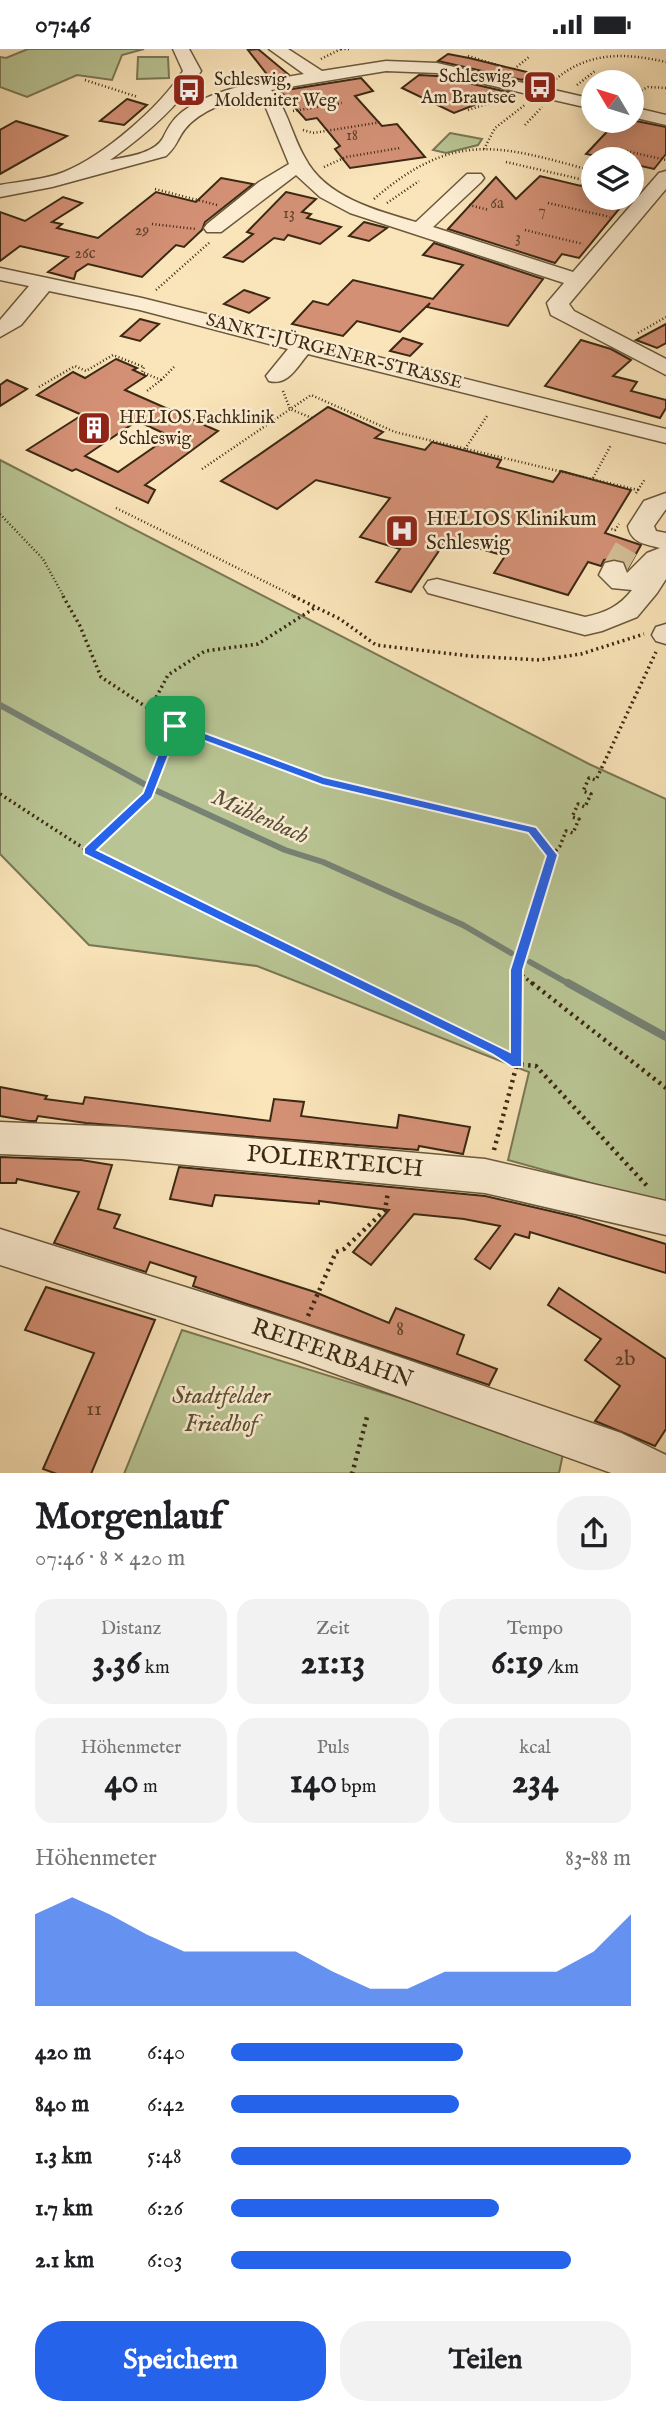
<!DOCTYPE html>
<html lang="de">
<meta charset="utf-8">
<style>
:root{--surface:#fff;--page:#f2f2f2;--text:#202124;--muted:#757577;--accent:#2563eb}
body{margin:0;font-family:"IM FELL English",serif;background:var(--page);color:var(--text);height:100vh;display:flex;flex-direction:column;font-size:26px;white-space:nowrap}
*{box-sizing:border-box;margin:0}
p{font-size:23px;color:var(--muted)}
.icon{flex:none;width:38px;height:38px;fill:none;stroke:currentColor;stroke-width:2;stroke-linecap:round;stroke-linejoin:round}
.map{position:relative;height:1424px;overflow:hidden}
.sheet{display:flex;flex-direction:column;background:var(--surface);flex:1}
.sheet>*{flex:none}
.needle{width:46px;rotate:308deg}
.buttons{position:absolute;left:581px;top:21px;display:grid;gap:14px}
.buttons a{display:grid;place-items:center;width:63px;height:63px;border-radius:50%;background:var(--surface);box-shadow:0 4px 18px #0003;font-size:35px}
.pin{position:absolute;display:grid;place-items:center;width:60px;height:60px;color:#fff;margin:-30px;border-radius:14px;box-shadow:0 4px 10px #0006}
.round{display:grid;place-items:center;flex:none;width:74px;height:74px;border-radius:28px;background:var(--page)}
.summary{display:flex;align-items:center;justify-content:space-between;height:119px;padding:0 35px}
h1{font-size:38px;font-weight:800;line-height:52px}
.metrics{display:grid;grid-template-columns:repeat(3,1fr);gap:10px;height:119px;padding:7px 35px}
.metrics div{display:grid;align-content:center;border-radius:18px;background:var(--page);text-align:center}
.metrics b{font-size:35px;font-weight:800}
.metrics small{font-size:19px;font-weight:400}
.metrics p{font-size:19px}
.chart{height:196px;padding:14px 35px}
.chart p{display:flex;justify-content:space-between}
.chart svg{width:100%;height:126px;margin-top:7px;fill:var(--accent);opacity:.7}
.primary-button{display:flex;gap:14px;margin-top:auto;padding:14px 35px}
.primary-button a{flex:1;height:80px;border-radius:28px;background:var(--accent);color:#fff;font-size:28px;font-weight:800;line-height:80px;text-align:center}
.primary-button a+a{background:var(--page);color:var(--text)}
ul{padding:0 35px;list-style:none;font-size:23px}
li{display:grid;grid-template-columns:112px 84px 1fr;align-items:center;height:52px}
li i{height:18px;border-radius:9px;background:var(--accent)}
.status{display:flex;justify-content:space-between;align-items:center;height:49px;padding:0 35px;background:var(--surface);direction:ltr}
.status svg{height:19px;fill:currentColor}
.map>svg:first-child{display:block}
.green{fill:#b9c594;stroke:#7a7754;stroke-width:2}
.lines{fill:none;stroke-linecap:round;stroke-linejoin:round}
.stream-far1{stroke:#778274;stroke-width:6}
.stream{stroke:#778274;stroke-width:8}
.building{fill:#d39075;stroke:#3b2913;stroke-width:2;fill-rule:evenodd}
.minor-tunnel{stroke:#d4bf98;stroke-width:24;stroke-dasharray:24 12;stroke-linecap:butt}
.minor-casing{stroke:#6b583c;stroke-width:3}
.path-far2{stroke:#3b2913;stroke-width:2.5;stroke-dasharray:1 2.5;stroke-linecap:butt}
.path-far1{stroke:#3b2913;stroke-width:3.5;stroke-dasharray:2 3.5;stroke-linecap:butt}
.path{stroke:#3b2913;stroke-width:4.5;stroke-dasharray:2.5 4.5;stroke-linecap:butt}
.minor{fill:#fcedd2;fill-rule:evenodd}
.route{fill:#2563eb;stroke:#fff;stroke-width:2;fill-rule:evenodd}
.labels{text-anchor:middle;dominant-baseline:central;stroke-width:5;stroke-linejoin:round;paint-order:stroke}
.far-number-label{font-size:16px;fill:#61432c}
.far-poi-label{font-size:18px;fill:#3b2913;stroke:#fcedd2;text-anchor:start}
.far-street-label{font-size:18px;fill:#3b2913;stroke:#fcedd2}
.poi-label{font-size:21px;fill:#3b2913;stroke:#fcedd2;text-anchor:start}
.near-number-label{font-size:21px;fill:#61432c}
.water-label{font-size:23px;font-style:italic;fill:#544e3c;stroke:#fcedd2}
.near-street-label{font-size:24px;fill:#3b2913;stroke:#fcedd2}
.near-park-label{font-size:24px;font-style:italic;fill:#5a5033;stroke:#fcedd2}
</style>
<div class="status"><b>07:46</b><svg viewBox="0 0 49 12"><path d="M0 12V9h3v3zM5 12V6h3v6zM10 12V3h3v9zM15 12V0h3v12zM26 1h20v11H26zM47 4h2v5h-2z"/></svg></div>
<div class="map">
<svg width="666" height="1425" viewBox="0 0 666 1425">
<rect width="100%" height="100%" fill="#fae4b9"/>
<filter id="stains"><feTurbulence type="fractalNoise" baseFrequency=".00286" numOctaves="4"/><feColorMatrix values="0 0 0 0 .2 0 0 0 0 .09 0 0 0 0 .02 0 0 0 .5 -.17"/></filter>
<radialGradient id="worn" r=".72"><stop offset=".6" stop-color="#630" stop-opacity="0"/><stop offset="1" stop-color="#630" stop-opacity=".3"/></radialGradient>
<!-- green -->
<g class="green">
<path d="M28,0H144L122,6L112,31L77,26L27,48L0,38V8L6,9Z"/>
<path d="M138,8H168L169,29L137,30Z"/>
<path d="M450,84L482,90L478,96L446,104L433,101Z"/>
<path d="M0,411L589,715L666,750V1155L508,1111L529,1023L257,917L89,896L0,805Z"/>
<path d="M182,1281L564,1400L559,1424L124,1425Z"/>
</g>
<g class="lines">
<!-- stream-far1 -->
<g class="stream-far1">
<path d="M0,656L155,741L285,801L323,813L463,876L511,904"/>
<path d="M530,913L571,936"/>
</g>
<!-- stream -->
<path class="stream" d="M568,934L666,988"/>
</g>
<!-- building -->
<g class="building">
<path d="M258,0L288,25L269,28L248,1Z"/>
<path d="M448,5L469,9L531,24L522,31L438,12Z"/>
<path d="M419,26L437,27L508,43L454,64L402,39Z"/>
<path d="M361,29L373,42L355,47L382,77L397,75L425,108L350,119L335,100L340,97L317,69L306,71L280,42Z"/>
<path d="M127,50L147,56L124,76L100,72Z"/>
<path d="M16,72L67,87L0,125V81Z"/>
<path d="M617,72H636L666,78V105L654,120L632,115V110H610L586,105Z"/>
<path d="M593,123V149H628L579,209L562,205L555,214L448,180L496,128L516,150L540,127L581,137Z"/>
<path d="M221,129L253,135L205,173L202,181L184,198L176,196L142,228L88,215L76,223L74,230L48,223L68,208L20,197L0,212V163L25,172L63,148L82,154L52,173L62,175L57,179L98,189L156,143L196,153Z"/>
<path d="M286,143L316,150L302,163L311,165L307,169L341,178L320,195L288,186L284,191L274,189L243,213L224,208L253,185L247,183Z"/>
<path d="M364,173L387,179L369,192L349,187Z"/>
<path d="M434,194L543,230L508,277L427,258L430,254L400,283L357,272L343,287L292,275L313,252L328,256L353,231L433,250L463,216L423,206Z"/>
<path d="M244,241L269,249L249,264L224,255Z"/>
<path d="M140,270L159,275L140,292L121,287Z"/>
<path d="M666,275V294L657,299L636,291Z"/>
<path d="M403,289L422,295L410,307L390,302Z"/>
<path d="M581,291L611,300L631,311L613,327L637,333L631,342L666,351V359L660,369L545,337Z"/>
<path d="M116,310L137,319L133,321L146,327L125,341L218,382L145,436L155,441L148,454L76,420L72,422L27,401L82,366L37,346L73,323L85,329ZM137,372L170,387L118,423L85,407Z"/>
<path d="M7,331L27,340L0,357V336Z"/>
<path d="M328,358L383,383L375,389L425,401L432,393L501,411L497,418L553,433L561,422L631,441L605,484L641,496L628,519L624,511L615,509L604,511L601,517L588,513L568,546L494,524L505,507L447,490L411,543L376,533L400,500L360,488L390,449L316,431L277,460L221,432Z"/>
<path d="M0,1038L47,1047L45,1050L83,1055L85,1048L270,1072L274,1050L304,1053L301,1067L397,1079L399,1066L470,1078L463,1105L419,1097L418,1101L86,1074L38,1067L36,1072H29L0,1067Z"/>
<path d="M0,1108L81,1111L112,1116L98,1160L120,1166L114,1179L315,1243L389,1274L396,1259L464,1286L457,1305L497,1320L489,1336L193,1237L196,1228L150,1213L146,1223L54,1194L79,1143L17,1130L16,1134H0Z"/>
<path d="M179,1118L485,1147L576,1168L666,1195V1224L530,1183L529,1189L515,1185L490,1220L475,1210L500,1177L464,1170L414,1165L371,1216L353,1203L389,1161L319,1152V1155L215,1146L212,1157L170,1150Z"/>
<path d="M46,1238L155,1271L91,1425H57L43,1420L94,1304L25,1281Z"/>
<path d="M559,1239L666,1310V1380L655,1397L595,1372L620,1337L585,1311L601,1290L548,1256Z"/>
</g>
<g class="lines">
<!-- minor-tunnel -->
<path class="minor-tunnel" d="M614,520L631,491"/>
<!-- minor casing -->
<g class="minor-casing">
<g id="minor">
<path d="M173,0H189L201,22C178,58 144,87 110,111C126,108 154,105 163,89C168,79 172,71 182,63C214,38 265,32 304,25L269,0H288L322,22L386,12L437,14L593,50V60L437,24L386,22L271,41C288,61 292,87 305,109C325,148 377,162 416,173L467,125H481L484,129L481,133L433,178L573,223L659,124L666,122V140L569,255L574,262L666,310V326L551,266L547,254L564,234L350,164L320,148L296,126L221,183H207L204,179L207,175L259,133L289,115L266,59L254,44C232,51 200,61 185,80C177,90 178,96 166,107L52,138L0,148V136C21,132 44,131 64,123C104,107 160,58 183,22Z"/>
<path d="M632,58L666,66V76L632,68Z"/>
<path d="M0,219L142,249L666,380V394L308,305C297,318 288,337 269,332L266,327L288,300L140,261L49,242L21,276L0,288V271L29,237L0,231Z"/>
<path d="M666,444V460L654,477L656,482L666,484V530L657,544L637,568L602,582L585,586L428,544L424,538L428,532L437,530L585,568C605,564 620,557 632,541L612,539L599,526L605,514L614,512L623,514L627,524L647,504L660,499C645,495 631,494 628,477L644,452Z"/>
<path d="M666,575V595L656,592L652,586L656,578Z"/>
<path d="M0,1073L123,1078L485,1110L666,1152V1186L485,1144L123,1110L0,1105Z"/>
<path d="M0,1180L297,1273L621,1384L666,1406V1425H614L297,1311L0,1216Z"/>
</g>
</g>
<!-- path-far2 -->
<g class="path-far2">
<path d="M341,0H351"/>
<path d="M468,7L504,18"/>
<path d="M321,10L341,0"/>
<path d="M514,20L529,8"/>
<path d="M556,30C589,2 626,4 666,13"/>
<path d="M85,31L138,48"/>
<path d="M577,36L595,22"/>
<path d="M632,46L648,38L666,39"/>
<path d="M468,61L502,50"/>
<path d="M293,62L342,54"/>
<path d="M525,76L542,58"/>
<path d="M303,81L313,84L382,73"/>
<path d="M613,99L666,111"/>
<path d="M484,100L495,79L526,55"/>
<path d="M506,113L593,133"/>
<path d="M324,118L346,108L400,99"/>
<path d="M155,140L217,156"/>
<path d="M374,150C454,81 499,96 593,122"/>
<path d="M387,154L419,132"/>
<path d="M548,154L610,168"/>
<path d="M469,156L489,161"/>
<path d="M152,175L196,180"/>
<path d="M525,181L583,195"/>
<path d="M156,241L210,193"/>
<path d="M638,284L666,268"/>
<path d="M161,331L174,318"/>
<path d="M39,338L75,317L86,322L113,306L144,318L142,323L161,331L147,342"/>
<path d="M283,342L290,360L312,369"/>
<path d="M465,400L487,367"/>
<path d="M202,420L311,346L395,383L638,441L636,444"/>
<path d="M593,429L611,396"/>
<path d="M638,441L645,430"/>
<path d="M116,459L296,548"/>
<path d="M0,465L43,510L64,548"/>
<path d="M608,479L615,481L619,475"/>
</g>
<!-- path-far1 -->
<g class="path-far1">
<path d="M63,547L80,577L101,628L175,677L148,746L88,802"/>
<path d="M293,547L340,570L376,596L470,607L540,611L581,605L644,585"/>
<path d="M151,658L168,626L205,602L258,595L316,558"/>
<path d="M175,677L322,732L532,781L552,806L516,921L534,936"/>
<path d="M0,745L88,802L362,936"/>
<path d="M552,806L560,797L566,782L573,784L579,770L572,768L578,755L585,758L591,745L583,742L589,729L596,731L656,603"/>
<path d="M516,921V936"/>
</g>
<!-- path -->
<g class="path">
<path d="M359,934L497,1001L517,1015L536,1017L648,1138"/>
<path d="M532,934L666,1039"/>
<path d="M494,1101L517,1015L516,934"/>
<path d="M308,1267L336,1203L344,1200L385,1161L388,1143"/>
<path d="M352,1425L367,1368"/>
</g>
<!-- minor -->
<use href="#minor" class="minor"/>
</g>
<!-- route -->
<path class="route" d="M175,673L324,728L536,778L558,806L523,921L522,1018H512L492,1005L84,805V799L143,744L169,677ZM178,682L322,736L528,784L546,807L510,921V1003L97,801L152,749Z"/>
<!-- icons -->
<defs>
<g id="bus-square" transform="scale(1.75)"><rect x="-9" y="-9" width="18" height="18" rx="4" fill="#8f2418" stroke="#fcedd2"/><path d="M-5-6H5V4H4V6H2V4H-2V6H-4V4H-5ZM-3.5-4V0h7V-4ZM-3.5 1.2v1.5H-2V1.2ZM2 1.2v1.5H3.5V1.2Z" fill="#fff"/></g>
<g id="building-square" transform="scale(1.75)"><rect x="-9" y="-9" width="18" height="18" rx="4" fill="#8f2418" stroke="#fcedd2"/><path d="M-4-6H4V6H1V3H-1V6H-4ZM-2.5-4.3h1.7v1.8h-1.7ZM.8-4.3h1.7v1.8H.8ZM-2.5-1h1.7V.8h-1.7ZM.8-1h1.7V.8H.8Z" fill="#fff"/></g>
<g id="hospital-square" transform="scale(1.75)"><rect x="-9" y="-9" width="18" height="18" rx="4" fill="#8f2418" stroke="#fcedd2"/><path d="M-5-5h3v3.5h4V-5h3V5h-3V1.5h-4V5h-3Z" fill="#fff"/></g>
</defs>
<g fill-rule="evenodd">
<use href="#bus-square" x="540" y="38"/>
<use href="#bus-square" x="189" y="41"/>
<use href="#building-square" x="94" y="379"/>
<use href="#hospital-square" x="402" y="482"/>
</g>
<g class="labels">
<!-- far-number labels -->
<g class="far-number-label">
<text x="352" y="87">18</text>
<text x="497" y="155">6a</text>
<text x="542" y="162">7</text>
<text x="289" y="165">13</text>
<text x="142" y="182">29</text>
<text x="518" y="189">3</text>
<text x="85" y="205">26c</text>
</g>
<!-- far-poi labels -->
<g class="far-poi-label">
<text x="516" y="28" text-anchor="end">Schleswig,<tspan x="516" dy="21">Am Brautsee</tspan></text>
<text x="214" y="31">Schleswig,<tspan x="214" dy="21">Moldeniter Weg</tspan></text>
<text x="119" y="369">HELIOS Fachklinik<tspan x="119" dy="21">Schleswig</tspan></text>
</g>
<!-- far-street labels -->
<g class="far-street-label">
<text transform="translate(334 303) rotate(14)">SANKT-JÜRGENER-STRASSE</text>
</g>
<!-- poi labels -->
<g class="poi-label">
<text x="426" y="470">HELIOS Klinikum<tspan x="426" dy="24">Schleswig</tspan></text>
</g>
<!-- near-number labels -->
<g class="near-number-label">
<text x="400" y="1280">8</text>
<text x="625" y="1310">2b</text>
<text x="94" y="1360">11</text>
</g>
<!-- water labels -->
<g class="water-label">
<text transform="translate(260 768) rotate(24)">Mühlenbach</text>
</g>
<!-- near-street labels -->
<g class="near-street-label">
<text transform="translate(335 1113) rotate(5)">POLIERTEICH</text>
<text transform="translate(332 1305) rotate(19)">REIFERBAHN</text>
</g>
<!-- near-park labels -->
<g class="near-park-label">
<text x="221" y="1347">Stadtfelder<tspan x="221" dy="28">Friedhof</tspan></text>
</g>
</g>
<rect width="100%" height="100%" filter="url(#stains)"/>
<rect width="100%" height="100%" fill="url(#worn)"/>
</svg>
<div class="buttons">
<a><svg class="needle" viewBox="-14 -14 28 28"><path d="M0-13l5 13h-10z" fill="#e53935"/><path d="M0 13l5-13h-10z" fill="#757577"/></svg></a>
<a><svg class="icon" aria-label="layers" viewBox="0 0 24 24"><path d="M12 4l9 5-9 5-9-5zM3 14l9 5 9-5"/></svg></a>
</div>
<div class="pin" style="left:175px;top:677px;background:#1e9e55"><svg class="icon" aria-label="arrive" viewBox="0 0 24 24"><path d="M6 21V4h12l-3 4 3 4H6"/></svg></div>
</div>
<section class="sheet">
<div class="summary"><div><h1>Morgenlauf</h1><p>07:46 · 8 × 420 m</p></div><a class="round"><svg class="icon" aria-label="share" viewBox="0 0 24 24"><path d="M12 15V3M7 8l5-5 5 5M5 13v7h14v-7"/></svg></a></div>
<div class="metrics">
<div><p>Distanz</p><b>3.36<small> km</small></b></div>
<div><p>Zeit</p><b>21:13</b></div>
<div><p>Tempo</p><b>6:19<small> /km</small></b></div>
</div>
<div class="metrics">
<div><p>Höhenmeter</p><b>40<small> m</small></b></div>
<div><p>Puls</p><b>140<small> bpm</small></b></div>
<div><p>kcal</p><b>234</b></div>
</div>
<div class="chart"><p><span>Höhenmeter</span>83–88 m</p>
<svg viewBox="0 0 160 44" preserveAspectRatio="none"><path d="M0 44V12L10 6L20 12L30 19L40 25L50 25L60 25L70 25L80 32L90 38L100 38L110 32L120 32L130 32L140 32L150 25L160 12V44z"/></svg>
</div>
<ul>
<li><b>420 m</b>6:40<i style="width:58%"></i></li>
<li><b>840 m</b>6:42<i style="width:57%"></i></li>
<li><b>1.3 km</b>5:48<i style="width:100%"></i></li>
<li><b>1.7 km</b>6:26<i style="width:67%"></i></li>
<li><b>2.1 km</b>6:03<i style="width:85%"></i></li>
</ul>
<div class="primary-button"><a>Speichern</a><a>Teilen</a></div>
</section>
